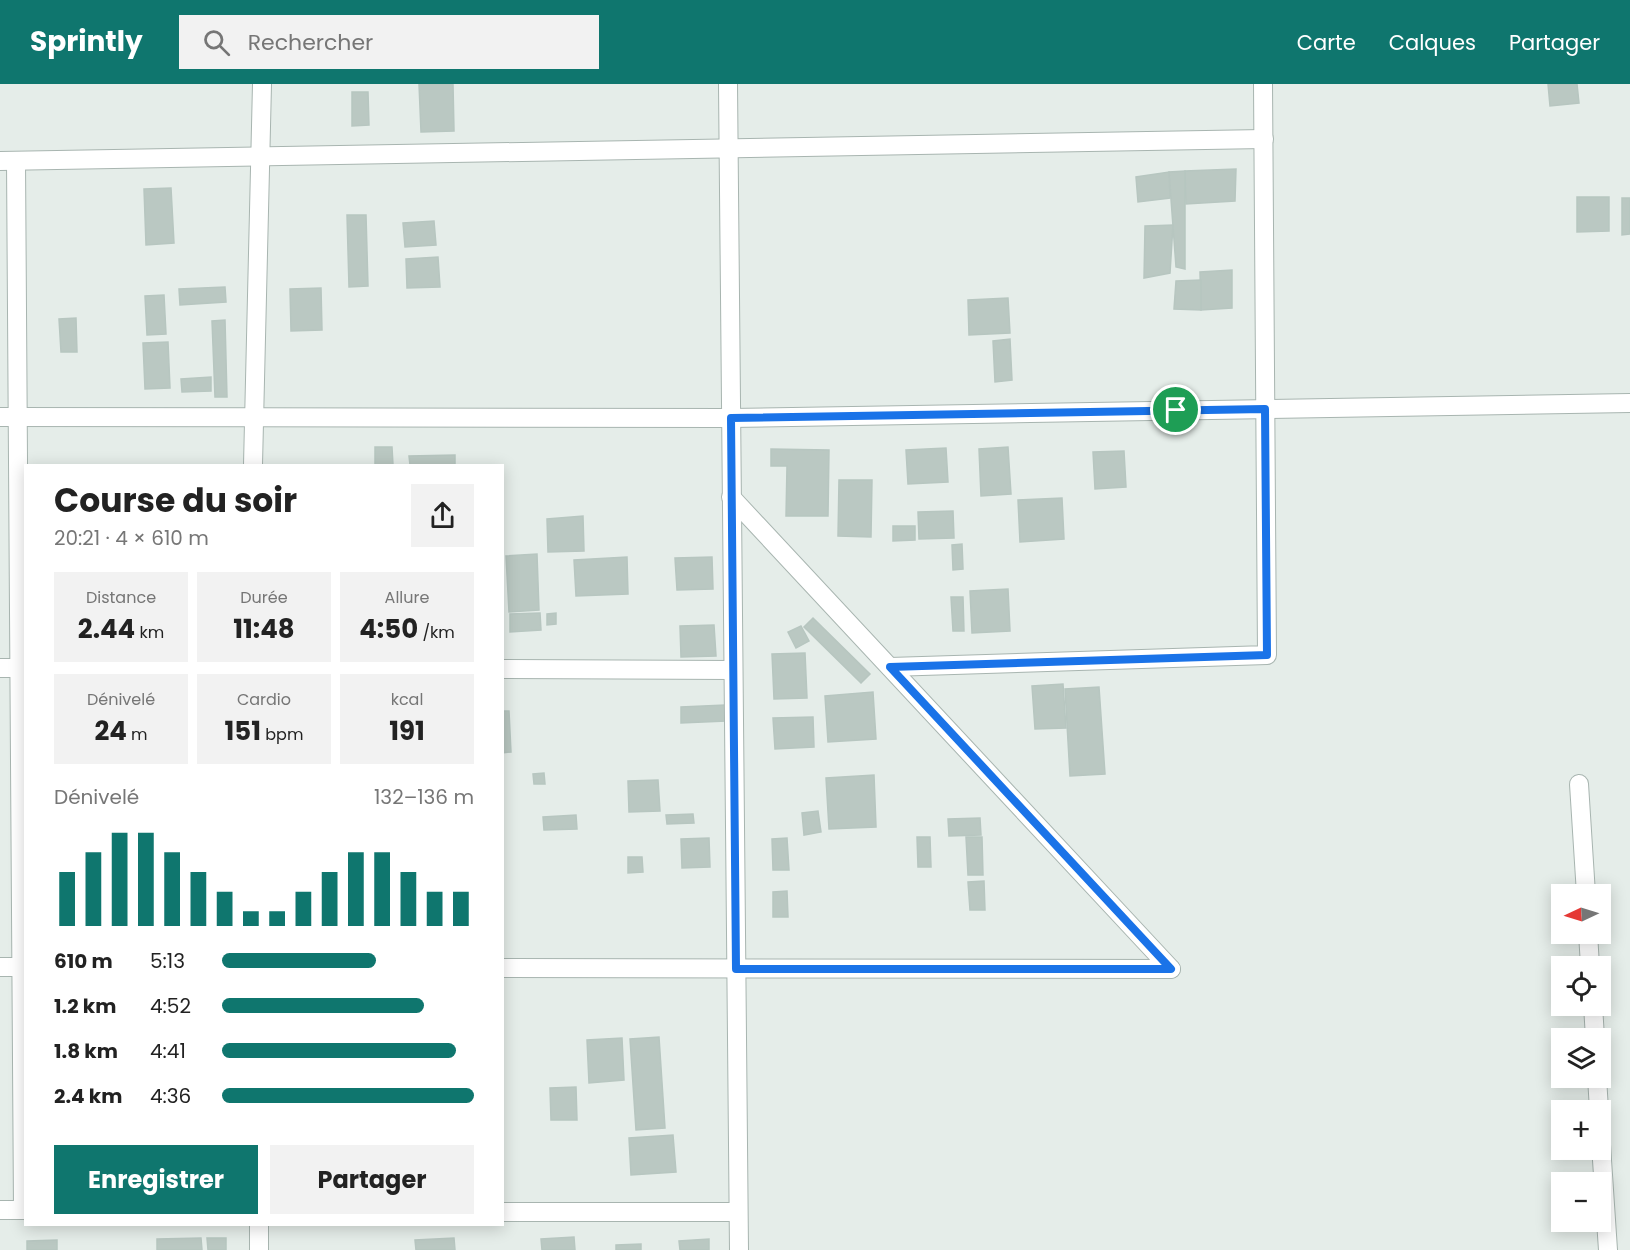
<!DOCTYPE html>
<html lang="fr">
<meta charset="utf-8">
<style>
:root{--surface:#fff;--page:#f2f2f2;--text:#222;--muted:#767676;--accent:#0f766e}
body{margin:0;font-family:Poppins,sans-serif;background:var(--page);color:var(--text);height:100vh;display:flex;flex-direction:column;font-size:22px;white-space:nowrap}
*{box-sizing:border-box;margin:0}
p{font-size:20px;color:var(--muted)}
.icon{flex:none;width:33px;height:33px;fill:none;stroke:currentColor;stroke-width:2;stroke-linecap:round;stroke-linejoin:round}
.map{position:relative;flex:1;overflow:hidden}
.drawer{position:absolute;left:24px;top:380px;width:480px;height:762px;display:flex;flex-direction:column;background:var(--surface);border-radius:0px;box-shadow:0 3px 15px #0003}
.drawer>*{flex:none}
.needle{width:39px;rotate:266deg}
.tools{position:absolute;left:1551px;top:800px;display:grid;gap:12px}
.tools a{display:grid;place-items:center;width:60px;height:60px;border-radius:0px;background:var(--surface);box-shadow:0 3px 15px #0003;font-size:30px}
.pin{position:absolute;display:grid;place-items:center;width:51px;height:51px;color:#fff;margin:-26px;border:3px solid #fff;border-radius:50%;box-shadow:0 2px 6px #0007}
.round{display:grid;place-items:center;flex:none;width:63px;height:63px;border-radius:0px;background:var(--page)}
.head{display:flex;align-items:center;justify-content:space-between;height:102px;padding:0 30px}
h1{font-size:33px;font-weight:700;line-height:45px}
.figures{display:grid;grid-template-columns:repeat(3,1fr);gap:9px;height:102px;padding:6px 30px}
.figures div{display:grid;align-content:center;border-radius:0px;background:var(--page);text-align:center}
.figures b{font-size:26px;font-weight:700}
.figures small{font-size:16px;font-weight:400}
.figures p{font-size:16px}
.chart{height:168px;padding:12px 30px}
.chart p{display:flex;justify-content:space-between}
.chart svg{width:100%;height:108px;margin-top:6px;stroke:var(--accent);stroke-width:6}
.cta{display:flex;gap:12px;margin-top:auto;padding:12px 30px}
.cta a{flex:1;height:69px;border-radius:0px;background:var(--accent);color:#fff;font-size:24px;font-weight:700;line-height:69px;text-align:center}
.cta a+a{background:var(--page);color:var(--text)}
ul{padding:0 30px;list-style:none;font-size:20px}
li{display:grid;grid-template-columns:96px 72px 1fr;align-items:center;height:45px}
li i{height:15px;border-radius:8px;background:var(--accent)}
header{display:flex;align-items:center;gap:36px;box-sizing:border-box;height:84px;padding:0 30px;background:var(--accent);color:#fff}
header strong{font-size:28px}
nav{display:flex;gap:33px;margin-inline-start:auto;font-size:21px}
.search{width:420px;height:54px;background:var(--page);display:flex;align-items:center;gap:15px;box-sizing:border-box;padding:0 21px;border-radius:0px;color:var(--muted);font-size:22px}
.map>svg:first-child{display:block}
.building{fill:#bac8c2;stroke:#b7c6c0;stroke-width:1.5}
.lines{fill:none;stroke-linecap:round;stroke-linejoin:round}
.minor-casing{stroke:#a8b5b0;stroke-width:20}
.minor{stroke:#fff;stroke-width:18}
.route-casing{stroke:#fff;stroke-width:12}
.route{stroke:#1a73e8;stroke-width:8}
</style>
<header>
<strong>Sprintly</strong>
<div class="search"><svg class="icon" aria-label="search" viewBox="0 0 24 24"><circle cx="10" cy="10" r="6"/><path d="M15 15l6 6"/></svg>Rechercher</div>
<nav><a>Carte</a><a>Calques</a><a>Partager</a></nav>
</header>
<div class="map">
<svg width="1630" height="1166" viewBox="0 0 1630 1166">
<rect width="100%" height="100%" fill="#e5ede9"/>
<!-- building -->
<g class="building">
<path d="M419,0H453L454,47L421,48Z"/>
<path d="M1548,0H1577L1579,19L1550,22Z"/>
<path d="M352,8H368L369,41L352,42Z"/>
<path d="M1236,85L1235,117L1186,120L1185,87Z"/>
<path d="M1185,87V185L1176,183L1169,88Z"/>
<path d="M1169,88L1170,114L1138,118L1136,93Z"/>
<path d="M171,104L174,159L146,161L144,105Z"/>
<path d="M1577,113H1609V147L1577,148Z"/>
<path d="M1622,114H1630V150L1622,151Z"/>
<path d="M347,131H366L368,202L349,203Z"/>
<path d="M434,137L436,161L405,163L403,139Z"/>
<path d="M1173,141L1170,189L1144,194L1145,142Z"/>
<path d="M438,173L440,203L407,204L406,175Z"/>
<path d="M1232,186V224L1201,226L1200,188Z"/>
<path d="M1201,196V226L1174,225L1176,197Z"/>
<path d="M225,203L226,218L180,221L179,205Z"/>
<path d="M321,204L322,246L291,247L290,205Z"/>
<path d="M164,211L166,250L147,251L145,212Z"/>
<path d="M1008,214L1010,249L969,251L968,216Z"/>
<path d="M76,234L77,268H61L59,235Z"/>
<path d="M225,236L227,313H215L212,237Z"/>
<path d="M1010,255L1012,296L995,298L993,257Z"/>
<path d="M168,258L170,304L145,305L143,259Z"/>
<path d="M211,293V307L182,308L181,295Z"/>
<path d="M375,363H392L393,381H375Z"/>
<path d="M1008,363L1011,410L981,412L979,365Z"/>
<path d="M946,364L948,398L908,400L906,366Z"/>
<path d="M771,365L829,366L828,432H786L787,382H771Z"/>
<path d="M1124,367L1126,403L1095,405L1093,368Z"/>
<path d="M455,371V381H410L409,372Z"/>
<path d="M839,396H872L871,453L838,452Z"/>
<path d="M1062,414L1064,455L1020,458L1018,416Z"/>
<path d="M953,427L954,454L919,455L918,428Z"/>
<path d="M583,432L584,467L548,468L547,435Z"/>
<path d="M893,442H915V456L893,457Z"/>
<path d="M962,460L963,485L953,486L952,461Z"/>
<path d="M537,470L539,526L509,528L506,472Z"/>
<path d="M627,473L628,510L576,512L574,476Z"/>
<path d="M712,473L713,505L677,506L675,474Z"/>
<path d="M1008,505L1010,547L972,549L970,507Z"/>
<path d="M951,513H963L964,547H953Z"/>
<path d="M540,529L541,546L510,548V530Z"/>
<path d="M556,529V540L547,541V530Z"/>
<path d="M813,534L870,590L861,599L804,543Z"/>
<path d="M714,541L716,572L681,573L680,542Z"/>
<path d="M801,542L809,557L796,564L788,548Z"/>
<path d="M805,569L807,614L774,615L772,570Z"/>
<path d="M1063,600L1066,644L1035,645L1032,602Z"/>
<path d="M1099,603L1105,690L1070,692L1065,605Z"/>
<path d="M873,608L876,655L828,658L825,612Z"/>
<path d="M725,621L726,637L681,639V623Z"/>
<path d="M502,627H509L511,668L502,669Z"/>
<path d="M813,633L814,663L775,665L773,634Z"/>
<path d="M544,689L545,700H534L533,690Z"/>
<path d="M874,691L876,743L829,745L826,694Z"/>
<path d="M658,696L660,727L629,728L628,697Z"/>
<path d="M818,727L821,748L804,751L802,729Z"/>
<path d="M693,730L694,739L667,740L666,731Z"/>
<path d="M576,731L577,745L544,746L543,733Z"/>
<path d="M980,734L981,751L949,752L948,735Z"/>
<path d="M917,753H930L931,783H918Z"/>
<path d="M966,753H982L983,791H968Z"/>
<path d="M709,754L710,783L682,784L681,755Z"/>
<path d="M787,754L789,786H773L772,755Z"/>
<path d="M628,773H642L643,788L628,789Z"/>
<path d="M984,797L985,826H970L968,798Z"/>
<path d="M787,807L788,833H773V808Z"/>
<path d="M659,953L665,1044L636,1046L630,955Z"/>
<path d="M622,954L624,996L589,999L587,956Z"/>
<path d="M576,1003L577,1036H551L550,1004Z"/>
<path d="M673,1051L676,1088L631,1091L629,1054Z"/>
<path d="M574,1153L575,1166H542L541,1155Z"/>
<path d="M201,1154L202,1166H157V1155Z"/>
<path d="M207,1154H226V1166H208Z"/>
<path d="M454,1154L455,1166H416L415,1156Z"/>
<path d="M709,1155V1166H680L679,1157Z"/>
<path d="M57,1156V1166H27V1157Z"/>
<path d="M641,1160V1166H616V1161Z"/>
</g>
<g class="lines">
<!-- minor casing -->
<g class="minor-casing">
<g id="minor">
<path d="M728,0L739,1166"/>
<path d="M0,77L1264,55"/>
<path d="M16,77L23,1126"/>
<path d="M0,333L731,334L1630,319"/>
<path d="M253,381L262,0"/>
<path d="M731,413L1171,885"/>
<path d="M890,583L1267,571L1263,0"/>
<path d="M0,584H26"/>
<path d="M502,585L733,586"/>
<path d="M1579,700L1586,810"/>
<path d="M1588,849L1590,882"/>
<path d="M0,883H26"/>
<path d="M502,884L1171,885"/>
<path d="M1593,921L1595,954"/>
<path d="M1597,993L1599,1026"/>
<path d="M1600,1046L1608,1166"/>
<path d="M0,1126H26"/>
<path d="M502,1128H738"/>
<path d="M259,1140V1166"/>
</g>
</g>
<!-- minor -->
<use href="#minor" class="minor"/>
</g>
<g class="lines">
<!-- route casing -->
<g class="route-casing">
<path id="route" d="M1265,325L1267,571L890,583L1171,885H736L731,334Z"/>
</g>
<!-- route -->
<use href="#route" class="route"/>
</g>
</svg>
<div class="tools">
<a><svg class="needle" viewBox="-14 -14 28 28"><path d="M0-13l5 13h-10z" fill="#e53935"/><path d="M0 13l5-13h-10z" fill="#767676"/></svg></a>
<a><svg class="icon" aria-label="locate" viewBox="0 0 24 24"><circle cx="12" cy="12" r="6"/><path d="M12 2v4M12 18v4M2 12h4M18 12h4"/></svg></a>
<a><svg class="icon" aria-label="layers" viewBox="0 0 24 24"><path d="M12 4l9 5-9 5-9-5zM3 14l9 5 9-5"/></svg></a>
<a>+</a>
<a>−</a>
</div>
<div class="pin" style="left:1176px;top:326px;background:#1e9e55"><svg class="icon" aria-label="arrive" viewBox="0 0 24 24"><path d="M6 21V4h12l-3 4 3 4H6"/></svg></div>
<section class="drawer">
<div class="head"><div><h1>Course du soir</h1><p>20:21 · 4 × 610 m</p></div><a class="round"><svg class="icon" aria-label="share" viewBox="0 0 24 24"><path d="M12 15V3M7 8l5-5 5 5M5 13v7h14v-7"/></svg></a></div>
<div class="figures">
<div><p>Distance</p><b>2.44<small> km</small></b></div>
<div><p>Durée</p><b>11:48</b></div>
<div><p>Allure</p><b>4:50<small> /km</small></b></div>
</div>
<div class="figures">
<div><p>Dénivelé</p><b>24<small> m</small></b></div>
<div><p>Cardio</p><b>151<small> bpm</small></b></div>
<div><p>kcal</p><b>191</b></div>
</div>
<div class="chart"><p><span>Dénivelé</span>132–136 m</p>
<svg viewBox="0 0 160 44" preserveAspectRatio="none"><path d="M5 44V22M15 44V14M25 44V6M35 44V6M45 44V14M55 44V22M65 44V30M75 44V38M85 44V38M95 44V30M105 44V22M115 44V14M125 44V14M135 44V22M145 44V30M155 44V30"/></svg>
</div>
<ul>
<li><b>610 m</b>5:13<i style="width:61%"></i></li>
<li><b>1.2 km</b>4:52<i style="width:80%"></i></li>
<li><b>1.8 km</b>4:41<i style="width:93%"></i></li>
<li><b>2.4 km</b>4:36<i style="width:100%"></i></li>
</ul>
<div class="cta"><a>Enregistrer</a><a>Partager</a></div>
</section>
</div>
